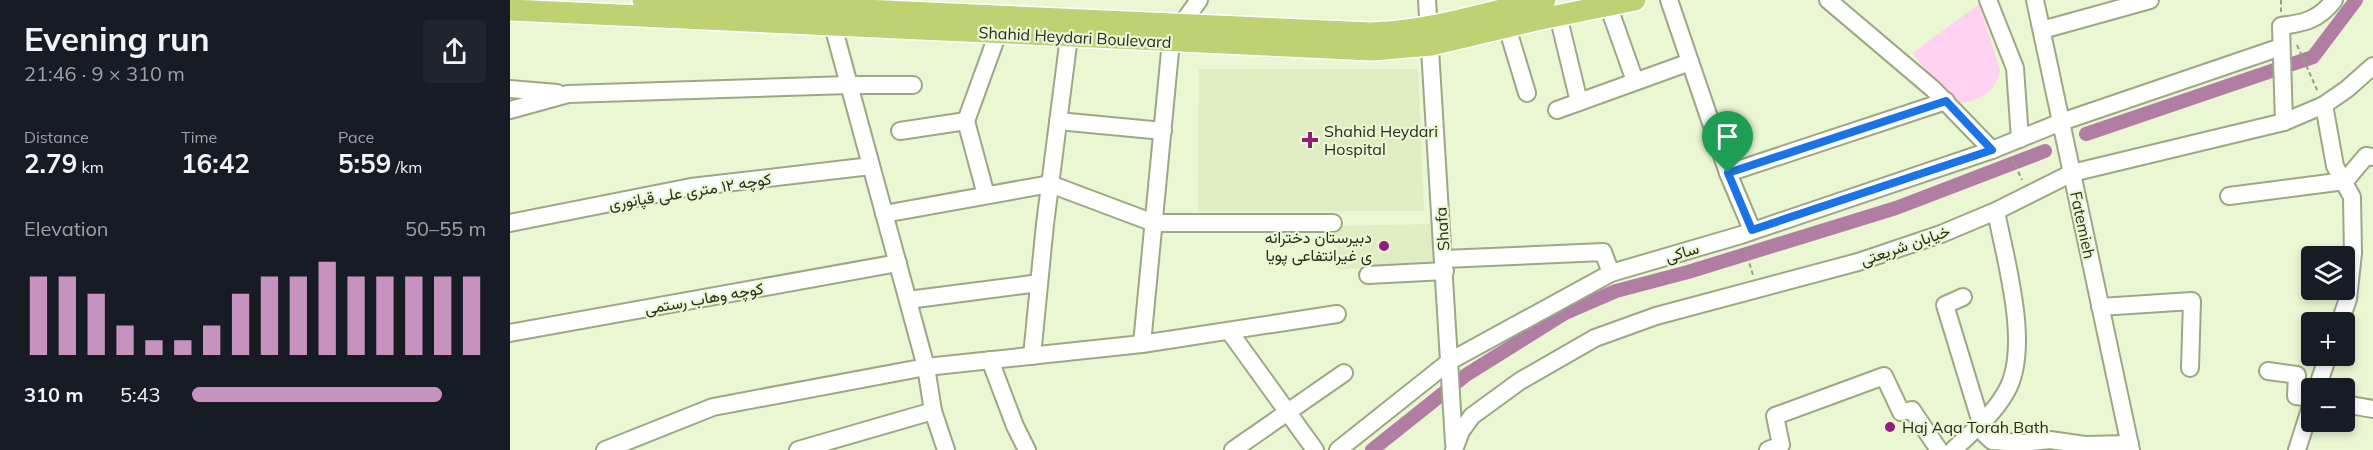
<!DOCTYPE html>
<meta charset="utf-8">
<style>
:root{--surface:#171b24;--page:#20242c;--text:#f1f3f6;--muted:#9ea1a6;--accent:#c693bf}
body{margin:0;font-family:Mulish,Vazirmatn,sans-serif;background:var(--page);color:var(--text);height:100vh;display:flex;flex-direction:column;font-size:22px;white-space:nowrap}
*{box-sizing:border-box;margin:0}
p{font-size:20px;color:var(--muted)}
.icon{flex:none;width:33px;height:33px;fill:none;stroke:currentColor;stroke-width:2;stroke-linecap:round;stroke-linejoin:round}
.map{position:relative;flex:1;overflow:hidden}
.sheet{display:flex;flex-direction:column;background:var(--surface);width:510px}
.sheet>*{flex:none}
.tools{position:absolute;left:1791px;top:246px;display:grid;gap:12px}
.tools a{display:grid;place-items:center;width:54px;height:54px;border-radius:6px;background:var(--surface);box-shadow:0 3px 9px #0003;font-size:30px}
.pin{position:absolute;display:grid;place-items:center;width:51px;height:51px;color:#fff;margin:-62px -26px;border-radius:50% 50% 50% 0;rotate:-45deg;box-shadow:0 0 6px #0007}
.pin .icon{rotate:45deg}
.round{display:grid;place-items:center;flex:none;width:63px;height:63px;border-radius:6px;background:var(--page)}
.head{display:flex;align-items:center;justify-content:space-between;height:102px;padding:0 24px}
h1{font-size:33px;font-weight:700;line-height:45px}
.figures{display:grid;grid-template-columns:repeat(3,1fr);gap:9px;height:102px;padding:6px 24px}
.figures div{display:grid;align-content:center}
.figures b{font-size:26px;font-weight:700}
.figures small{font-size:16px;font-weight:400}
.figures p{font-size:16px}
.chart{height:168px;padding:12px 24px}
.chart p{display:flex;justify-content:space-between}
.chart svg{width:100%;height:108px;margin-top:6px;stroke:var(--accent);stroke-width:6}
ul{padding:0 24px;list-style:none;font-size:20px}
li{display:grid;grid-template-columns:96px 72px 1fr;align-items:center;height:45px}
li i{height:15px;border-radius:8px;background:var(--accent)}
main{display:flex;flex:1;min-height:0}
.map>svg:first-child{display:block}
.built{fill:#e0edc3}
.green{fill:#fed2f0}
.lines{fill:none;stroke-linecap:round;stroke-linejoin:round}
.canal{stroke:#b27da3;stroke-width:14}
.minor-casing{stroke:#9da786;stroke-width:20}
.major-casing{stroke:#fff;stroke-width:24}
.path{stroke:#969e84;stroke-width:2;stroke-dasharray:4.5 3;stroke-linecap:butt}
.minor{stroke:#fff;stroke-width:16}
.major{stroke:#bfd173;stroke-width:21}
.route-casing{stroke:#fff;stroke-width:12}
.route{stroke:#1a73e8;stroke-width:8}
.poi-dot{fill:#911d7c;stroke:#ebf6d3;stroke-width:2}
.labels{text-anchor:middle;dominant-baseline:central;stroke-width:4.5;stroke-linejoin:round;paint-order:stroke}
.street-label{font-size:16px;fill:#292d1f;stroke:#ebf6d3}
.poi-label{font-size:16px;fill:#292d1f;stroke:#ebf6d3;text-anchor:start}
</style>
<main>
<section class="sheet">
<div class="head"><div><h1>Evening run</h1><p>21:46 · 9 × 310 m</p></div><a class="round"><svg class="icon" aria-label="share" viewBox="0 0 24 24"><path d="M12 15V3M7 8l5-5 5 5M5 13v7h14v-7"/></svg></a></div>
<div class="figures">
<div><p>Distance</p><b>2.79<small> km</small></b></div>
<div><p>Time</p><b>16:42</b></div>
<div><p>Pace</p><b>5:59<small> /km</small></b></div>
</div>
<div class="chart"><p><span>Elevation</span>50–55 m</p>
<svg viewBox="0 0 160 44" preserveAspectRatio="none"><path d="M5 44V12M15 44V12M25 44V19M35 44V32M45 44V38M55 44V38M65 44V32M75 44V19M85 44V12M95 44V12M105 44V6M115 44V12M125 44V12M135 44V12M145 44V12M155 44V12"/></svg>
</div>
<ul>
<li><b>310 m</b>5:43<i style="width:85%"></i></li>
</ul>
</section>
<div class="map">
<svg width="1863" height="450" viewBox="0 0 1863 450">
<rect width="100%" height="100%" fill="#ebf6d3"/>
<!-- built -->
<g class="built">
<path d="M689,69H908L914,211H688Z"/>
<path d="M921,224L925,266L827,269L822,226Z"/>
</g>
<!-- green -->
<path class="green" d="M1469,4L1490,70C1488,83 1481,92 1469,98C1462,101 1454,104 1446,102C1434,98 1412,64 1403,53Z"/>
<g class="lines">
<!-- canal -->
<g class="canal">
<path d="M1576,134L1803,57L1846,0"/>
<path d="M862,450L956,375L1055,313L1106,291L1178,272L1386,208L1535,151"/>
</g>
<!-- minor casing -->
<g class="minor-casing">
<g id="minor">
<path d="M917,0L944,443"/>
<path d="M1159,0L1218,173L1242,230"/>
<path d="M1318,0L1423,89L1482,150"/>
<path d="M1478,0L1505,68L1510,139"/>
<path d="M1525,0L1621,450"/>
<path d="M1098,5L1125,81"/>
<path d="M1048,15L1069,102"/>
<path d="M671,25L689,0"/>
<path d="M323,26L416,367L423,411L436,450"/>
<path d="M997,27L1017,93"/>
<path d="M1532,30L1640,0"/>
<path d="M0,89L47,93"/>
<path d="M1814,105L1825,166L1842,197L1843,253L1838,299L1830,322"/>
<path d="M0,110L58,94L339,85H403"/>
<path d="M1047,110L1180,62"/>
<path d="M456,121L476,195"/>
<path d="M548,121L653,131"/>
<path d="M1774,122L1771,26C1794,23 1809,20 1824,0"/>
<path d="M390,131L456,121L488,33"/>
<path d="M1218,173L1436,101"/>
<path d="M1719,196L1835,181L1856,156L1863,157"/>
<path d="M374,214L540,184L644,223H823"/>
<path d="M0,223L181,187L361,166"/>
<path d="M934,259L1093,252L1101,273"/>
<path d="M858,275L935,271"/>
<path d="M1453,297L1435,305L1471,423"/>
<path d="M398,300L529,283"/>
<path d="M1590,307L1682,301L1680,368"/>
<path d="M719,331L805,450"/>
<path d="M0,333L388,263"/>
<path d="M632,344L661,41"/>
<path d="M522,356L535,224L559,37"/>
<path d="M480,360L505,426L517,450"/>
<path d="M1758,371L1787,375L1786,396L1802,398"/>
<path d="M1807,388L1818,356"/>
<path d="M1834,404L1863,409"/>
<path d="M1467,427L1482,441L1512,443L1540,440L1575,445L1620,444"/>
<path d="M95,450L203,407L416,367L632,344L827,314"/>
<path d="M288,450L423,411"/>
<path d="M723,450L834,373"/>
<path d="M828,450L940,361L1101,273L1231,235L1482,150L1551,122L1771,47"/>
<path d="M944,450L951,431L962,416L1010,381L1085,338L1146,316L1348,262L1431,234L1486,211L1562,173L1774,122L1814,105L1837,89L1863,66"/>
<path d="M1258,450L1271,445L1265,416L1374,376L1391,412L1402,410L1429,450"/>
<path d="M1443,450C1462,432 1483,415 1496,392C1522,348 1495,259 1486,211"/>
<path d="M1787,450L1802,403"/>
</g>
</g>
<!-- major casing -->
<g class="major-casing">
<g id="major">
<path d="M133,0L859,33C920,32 976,12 1035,0"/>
<path d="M0,10L862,50L921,45L1026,20L1125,0"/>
</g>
</g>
<!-- path -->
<g class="path">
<path d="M1771,0V12"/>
<path d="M1787,45L1808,92"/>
<path d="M1502,158L1512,180"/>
<path d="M1235,249L1243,275"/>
</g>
<!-- minor -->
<use href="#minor" class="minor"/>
<!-- major -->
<use href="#major" class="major"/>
</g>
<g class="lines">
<!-- route casing -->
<g class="route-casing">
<path id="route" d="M1436,101L1482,150L1242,230L1218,173Z"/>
</g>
<!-- route -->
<use href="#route" class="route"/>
</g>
<!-- markers -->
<g class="poi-dot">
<path d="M797 131h6v6h6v6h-6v6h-6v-6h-6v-6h6z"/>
<circle cx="874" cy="246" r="6"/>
<circle cx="1380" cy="427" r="6"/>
</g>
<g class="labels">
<!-- street labels -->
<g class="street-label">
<text transform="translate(565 37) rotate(3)">Shahid Heydari Boulevard</text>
<text transform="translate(180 191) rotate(-9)">کوچه ۱۲ متری علی قپانوری</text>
<text transform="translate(1573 225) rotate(78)">Fatemieh</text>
<text transform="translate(932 229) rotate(-94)">Shafa</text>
<text transform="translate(1395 245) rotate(-19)">خیابان شریعتی</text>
<text transform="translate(1172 252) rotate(-17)">ساکی</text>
<text transform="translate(194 298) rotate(-10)">کوچه وهاب رستمی</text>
</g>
<!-- poi labels -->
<g class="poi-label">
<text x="814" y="131">Shahid Heydari<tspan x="814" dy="18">Hospital</tspan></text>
<text x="862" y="237" text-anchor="end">دبیرستان دخترانه<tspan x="862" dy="18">ی غیرانتفاعی پویا</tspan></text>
<text x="1392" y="427">Haj Aqa Torah Bath</text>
</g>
</g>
</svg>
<div class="tools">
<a><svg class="icon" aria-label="layers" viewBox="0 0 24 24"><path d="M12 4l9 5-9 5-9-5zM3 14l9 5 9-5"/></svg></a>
<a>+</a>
<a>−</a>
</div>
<div class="pin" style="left:1218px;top:173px;background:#1e9e55"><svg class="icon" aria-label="arrive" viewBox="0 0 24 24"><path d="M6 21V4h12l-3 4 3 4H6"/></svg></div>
</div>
</main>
